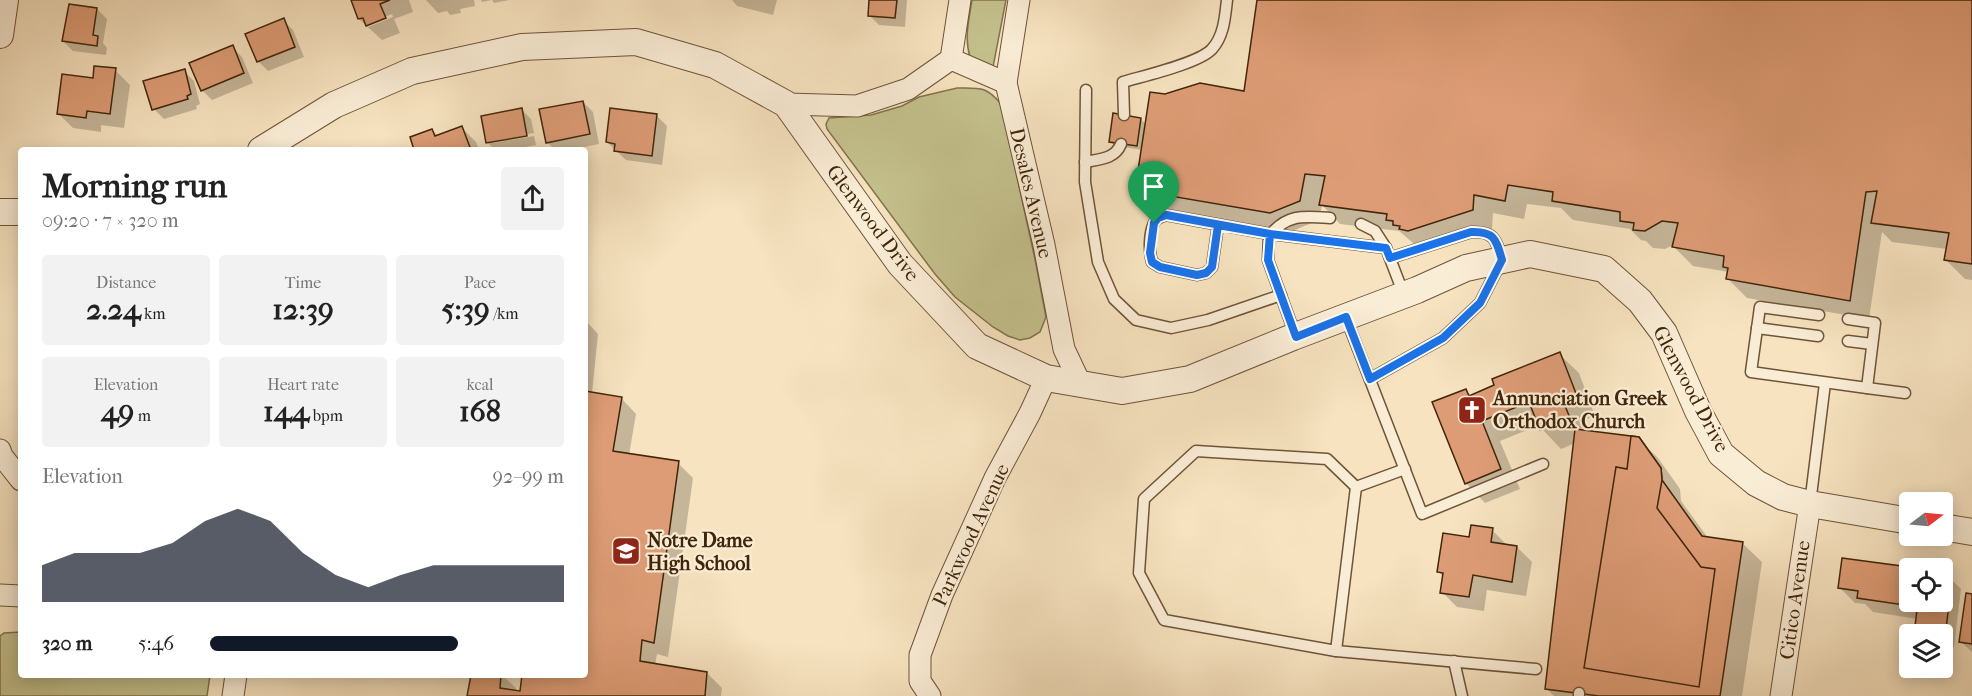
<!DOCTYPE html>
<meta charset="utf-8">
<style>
:root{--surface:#fff;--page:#f2f2f2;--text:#222;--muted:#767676;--accent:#111827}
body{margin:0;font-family:"IM FELL French Canon",serif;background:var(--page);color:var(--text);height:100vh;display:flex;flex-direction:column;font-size:22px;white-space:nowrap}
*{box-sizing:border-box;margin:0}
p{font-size:20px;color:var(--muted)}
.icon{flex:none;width:33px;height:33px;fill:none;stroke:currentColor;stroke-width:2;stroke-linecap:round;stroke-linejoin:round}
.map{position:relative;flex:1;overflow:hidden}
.sheet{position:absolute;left:18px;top:147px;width:570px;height:531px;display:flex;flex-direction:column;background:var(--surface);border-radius:6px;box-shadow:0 3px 15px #0003}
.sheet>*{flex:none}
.needle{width:39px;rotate:74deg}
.fabs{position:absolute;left:1899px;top:492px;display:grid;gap:12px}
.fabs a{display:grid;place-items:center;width:54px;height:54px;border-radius:6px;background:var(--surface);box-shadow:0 3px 15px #0003;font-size:30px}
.pin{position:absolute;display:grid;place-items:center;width:51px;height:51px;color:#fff;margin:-62px -26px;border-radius:50% 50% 50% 0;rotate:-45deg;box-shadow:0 0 6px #0007}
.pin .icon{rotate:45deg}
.round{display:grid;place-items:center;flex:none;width:63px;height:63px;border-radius:6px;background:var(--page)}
.head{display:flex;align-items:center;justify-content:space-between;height:102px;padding:0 24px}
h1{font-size:33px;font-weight:800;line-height:45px}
.stats{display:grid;grid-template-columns:repeat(3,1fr);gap:9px;height:102px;padding:6px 24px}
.stats div{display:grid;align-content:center;border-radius:6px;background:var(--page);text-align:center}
.stats b{font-size:30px;font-weight:800}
.stats small{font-size:16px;font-weight:400}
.stats p{font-size:16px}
.chart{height:168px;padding:12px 24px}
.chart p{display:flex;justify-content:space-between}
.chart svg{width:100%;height:108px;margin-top:6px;fill:var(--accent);opacity:.7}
ul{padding:0 24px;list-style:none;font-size:20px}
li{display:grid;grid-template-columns:96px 72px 1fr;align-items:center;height:45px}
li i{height:15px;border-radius:8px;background:var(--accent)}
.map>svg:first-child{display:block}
.green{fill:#c4c18d;stroke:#82734b;stroke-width:1.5}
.shadow{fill:#0003;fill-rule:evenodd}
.building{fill:#dd9c75;stroke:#402509;stroke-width:1.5}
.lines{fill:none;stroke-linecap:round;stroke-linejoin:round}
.service-casing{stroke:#6e5437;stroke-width:13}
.minor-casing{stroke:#6e5437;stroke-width:23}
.tertiary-casing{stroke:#6e5437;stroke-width:28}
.service{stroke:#faedd6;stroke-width:10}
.minor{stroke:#faedd6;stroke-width:21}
.tertiary{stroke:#faedd6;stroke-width:26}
.route-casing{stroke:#fff;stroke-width:12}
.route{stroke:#1a73e8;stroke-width:8}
.labels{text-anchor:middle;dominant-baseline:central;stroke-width:4.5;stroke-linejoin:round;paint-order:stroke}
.street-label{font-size:20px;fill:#402509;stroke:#faedd6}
.poi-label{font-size:20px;font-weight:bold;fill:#402509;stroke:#faedd6;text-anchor:start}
</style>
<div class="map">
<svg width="1972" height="696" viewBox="0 0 1972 696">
<rect width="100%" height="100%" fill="#f7e3c0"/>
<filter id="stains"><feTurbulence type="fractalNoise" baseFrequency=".00333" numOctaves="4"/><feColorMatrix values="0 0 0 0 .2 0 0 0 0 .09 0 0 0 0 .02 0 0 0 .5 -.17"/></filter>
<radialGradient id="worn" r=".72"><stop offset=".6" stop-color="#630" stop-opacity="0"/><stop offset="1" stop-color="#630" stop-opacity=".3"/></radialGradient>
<!-- green -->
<g class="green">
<path d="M972,0H1006L993,67L970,57C964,38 969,19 972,0Z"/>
<path d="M957,88C980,88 986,86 1001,104L1035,259L1046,317L1040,332L1030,338L1020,340L1008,336L993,327L955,297L935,274L827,129L826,124L829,118L871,115L902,106L919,97Z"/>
<path d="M21,632V675H210L207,696H0V636L4,633Z"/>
</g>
<!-- shadow -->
<g class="shadow">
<path d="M352,0H409L413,12L394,19L400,33L382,40L359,19ZM392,14L393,17L368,27V24Z"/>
<path d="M426,0H474L475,6L460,9L461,13L450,15L447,11L438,13Z"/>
<path d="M481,0H509L494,3L492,0L482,2Z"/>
<path d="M732,0H777L773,15L737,6Z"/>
<path d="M871,0H907L905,27L879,25L869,15Z"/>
<path d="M1259,0H1972V280L1965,279L1945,259L1947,249L1892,242L1882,232L1869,319L1747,298L1728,279L1729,272L1693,266L1674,247L1675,244L1665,249L1653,248L1646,241L1641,240L1630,229L1573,220L1561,208L1527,204L1524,219L1493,213L1492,229L1429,249L1414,244L1399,231L1340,224L1322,205L1319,220L1290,232L1156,209L1137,189L1143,150L1115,146L1110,141L1140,119L1147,125L1165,96L1245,93Z"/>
<path d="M97,9L107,19L103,43L107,48L106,55L73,51L63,41Z"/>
<path d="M283,20L293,30L304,57L268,71L258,61L247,35Z"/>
<path d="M232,47L242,57L253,83L212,100L202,90Z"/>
<path d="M115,70L130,85L124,128L101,125V132L73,128L58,113L94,80Z"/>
<path d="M184,71L194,81L200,104L196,106L197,109L164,119L154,109Z"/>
<path d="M583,102L593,112L599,144L570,150H555L548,143Z"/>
<path d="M521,109L531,119L534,133L493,140V143L534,136L536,145L510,150H495L487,142Z"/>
<path d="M657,116L667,126L662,165L626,160L607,142Z"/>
<path d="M461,127L476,142L479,150H416L432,130L438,136Z"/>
<path d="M585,320L598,334L592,393L622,399L636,414L629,455L678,463L693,478L668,657L657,654L655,665L707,673L722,688L721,696H469L472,675H502L516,688L515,692L522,693L524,675H585Z"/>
<path d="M1559,354L1579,373L1595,416L1582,421L1586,432L1638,439L1658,458L1680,489L1681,501L1708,538L1742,543L1762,562L1742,696H1554L1546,688L1575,443L1561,449L1542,429L1540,425L1500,441L1520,489L1485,503L1466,483V390L1471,396Z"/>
<path d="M1492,530L1507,545L1517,547L1532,562L1526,596L1487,590L1484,611L1457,607L1442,592L1444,578L1439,572L1470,538Z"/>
<path d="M1908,569L1910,602H1942L1951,579L1961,589L1954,647L1942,646V634H1916L1918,619L1873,612L1865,604L1855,603L1840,588Z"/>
<path d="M1972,595V652L1961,642Z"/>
</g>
<!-- building -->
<g class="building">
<path d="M351,0H390L380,4L386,18L366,26L363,18L358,19Z"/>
<path d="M869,0H897L895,18L868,16Z"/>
<path d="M1257,0H1972V264L1944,260L1949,233L1871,223L1877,191L1866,192L1850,301L1726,279L1728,268L1723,267L1724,256L1672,247L1678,223L1662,221L1645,231L1633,230L1634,223L1620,221V212L1552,201L1553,192L1508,185L1505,201L1474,195L1473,210L1408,231L1399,229L1400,226L1393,225V221L1386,220L1387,214L1319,205L1325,176L1305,174L1300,201L1270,213L1135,190L1150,92L1165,94L1200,83L1244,91Z"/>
<path d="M69,4L97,8L93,35L98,36L97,46L62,41Z"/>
<path d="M284,18L295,47L257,62L245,34Z"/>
<path d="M233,45L244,73L201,91L189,63Z"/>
<path d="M94,66L116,68L110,114L87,111L86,118L57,114L62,74L93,78Z"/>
<path d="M185,69L191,94L187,96L188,99L152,110L143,81Z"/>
<path d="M583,101L590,134L546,143L539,109Z"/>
<path d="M522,108L527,136L486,143L481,116Z"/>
<path d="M610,108L657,114L652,156L614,151L615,144L606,142Z"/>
<path d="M1113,113L1141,118L1137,146L1109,142Z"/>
<path d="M462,126L471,150H414L410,137L432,129L435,136Z"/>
<path d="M1560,352L1577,396L1563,401L1570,418L1540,430L1529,402L1482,421L1501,469L1465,484L1432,402L1466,389L1469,396L1494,385L1492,379Z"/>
<path d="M585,391L622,397L613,451L679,461L654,643L642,640L640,661L707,672L705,696H467L471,675H501L500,688L520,691L522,675H585Z"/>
<path d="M1575,429L1639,437L1661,468L1662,480L1702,536L1743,542L1720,696H1599L1545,689Z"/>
<path d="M1631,436L1639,437L1661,468L1662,480L1657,508L1701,567L1715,569L1699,687L1584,668L1616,467L1627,469Z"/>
<path d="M1471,525L1493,528L1491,542L1517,546L1512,582L1473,575L1469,597L1440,593L1443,573L1437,572L1443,533L1469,537Z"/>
<path d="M1842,558L1909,567L1904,605L1857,598L1858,591L1838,588Z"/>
<path d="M1942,576L1952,578L1945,638H1942V634H1914L1918,602H1942Z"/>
<path d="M1966,593L1972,594V644L1959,642Z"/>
</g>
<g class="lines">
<!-- service casing -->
<g class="service-casing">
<g id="service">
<path d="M1086,90L1085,182L1098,262L1114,299L1136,320L1171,328L1208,320L1281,295"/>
<path d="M1124,115L1123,82C1143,76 1200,63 1212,49C1224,36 1225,17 1227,0"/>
<path d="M1085,162C1100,159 1115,159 1121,144"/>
<path d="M1361,224L1375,231L1386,248L1404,295"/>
<path d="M1218,225L1212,267L1206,273L1197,275L1160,267L1152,262C1149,251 1149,234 1154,223C1156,218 1161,217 1166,215L1270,234L1386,248"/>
<path d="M1819,315L1760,307L1751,372L1867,388L1875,323L1848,319"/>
<path d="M1346,318L1422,514L1543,464"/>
<path d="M1757,328L1818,336"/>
<path d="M1296,337L1268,260L1269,236C1287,214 1303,216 1330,218"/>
<path d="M1848,341L1872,344"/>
<path d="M1370,379L1443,338L1480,303L1502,260C1496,240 1495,231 1471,232L1390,258"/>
<path d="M1867,388L1905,393"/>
<path d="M1356,487L1336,651L1164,620L1139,573L1144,499L1196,451L1327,459L1356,487L1405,469"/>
<path d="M1810,504L1825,383"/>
<path d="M1336,651L1536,669"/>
<path d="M1454,661L1462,696"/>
<path d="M1579,696V693"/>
</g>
</g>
<!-- minor casing -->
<g class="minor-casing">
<g id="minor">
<path d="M1019,0L1006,83L1044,245L1064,349L1080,383"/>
<path d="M951,59L1006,83"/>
<path d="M951,59L960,0"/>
<path d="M786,104L857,106L908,89L951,59"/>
<path d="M0,450L2,456L21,480"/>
<path d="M0,595L21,596"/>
<path d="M233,696L236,675"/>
<path d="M930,696L920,681V655L942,595L995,478L1030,413L1046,378"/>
<path d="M1781,696L1810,504"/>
</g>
</g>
<!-- tertiary casing -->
<g class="tertiary-casing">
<g id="tertiary">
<path d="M0,35L5,0"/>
<path d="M261,150L334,105L412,71L522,47L636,42L715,65L786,104L900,264L977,346L1046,378L1122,391L1190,379L1293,337L1417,290L1466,268L1530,254L1604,269L1640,301L1664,333L1698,411L1721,454L1756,483L1783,497L1810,504L1910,521"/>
<path d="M0,212H21"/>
<path d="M1942,527L1972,532"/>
</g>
</g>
<!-- service -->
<use href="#service" class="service"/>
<!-- minor -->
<use href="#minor" class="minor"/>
<!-- tertiary -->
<use href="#tertiary" class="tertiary"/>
</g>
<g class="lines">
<!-- route casing -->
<g class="route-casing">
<path id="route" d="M1154,223L1158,218L1166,215L1270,234L1268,260L1296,337L1346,317L1370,379L1443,338L1480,303L1502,260C1496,240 1495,231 1471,232L1390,258L1386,248L1270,234L1218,225L1212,267L1206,273L1197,275L1160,267L1152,262L1150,253L1154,223"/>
</g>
<!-- route -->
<use href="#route" class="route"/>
</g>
<!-- icons -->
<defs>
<g id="church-square" transform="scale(1.5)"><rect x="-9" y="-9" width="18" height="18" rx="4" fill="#8f2418" stroke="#faedd6"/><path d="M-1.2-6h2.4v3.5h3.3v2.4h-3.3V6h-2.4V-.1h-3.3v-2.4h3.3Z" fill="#fff"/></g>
<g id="school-square" transform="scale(1.5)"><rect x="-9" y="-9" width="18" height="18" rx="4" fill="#8f2418" stroke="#faedd6"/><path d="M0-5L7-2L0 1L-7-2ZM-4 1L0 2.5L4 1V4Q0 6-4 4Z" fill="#fff"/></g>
</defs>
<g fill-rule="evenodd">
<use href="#church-square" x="1472" y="410"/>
<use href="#school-square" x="626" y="551"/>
</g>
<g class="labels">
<!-- street labels -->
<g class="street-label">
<text transform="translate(1031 193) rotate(77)">Desales Avenue</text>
<text transform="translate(873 223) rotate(53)">Glenwood Drive</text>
<text transform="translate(1691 389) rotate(62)">Glenwood Drive</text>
<text transform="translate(971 535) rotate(-65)">Parkwood Avenue</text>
<text transform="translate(1795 600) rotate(-82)">Citico Avenue</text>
</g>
<!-- poi labels -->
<g class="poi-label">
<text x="1493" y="398">Annunciation Greek<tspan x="1493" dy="23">Orthodox Church</tspan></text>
<text x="647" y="540">Notre Dame<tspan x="647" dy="23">High School</tspan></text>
</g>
</g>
<rect width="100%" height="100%" filter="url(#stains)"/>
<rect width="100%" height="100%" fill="url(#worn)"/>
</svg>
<div class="fabs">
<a><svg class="needle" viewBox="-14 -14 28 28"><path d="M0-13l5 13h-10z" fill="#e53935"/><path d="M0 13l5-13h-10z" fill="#767676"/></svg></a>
<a><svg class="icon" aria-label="locate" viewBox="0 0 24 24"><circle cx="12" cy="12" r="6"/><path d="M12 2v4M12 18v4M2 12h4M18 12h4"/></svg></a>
<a><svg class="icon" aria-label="layers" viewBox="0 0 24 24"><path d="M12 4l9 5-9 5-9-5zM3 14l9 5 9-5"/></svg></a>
</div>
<div class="pin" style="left:1154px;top:223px;background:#1e9e55"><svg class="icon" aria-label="arrive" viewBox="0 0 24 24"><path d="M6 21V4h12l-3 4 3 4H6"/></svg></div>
<section class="sheet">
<div class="head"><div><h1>Morning run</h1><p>09:20 · 7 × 320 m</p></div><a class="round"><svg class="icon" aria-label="share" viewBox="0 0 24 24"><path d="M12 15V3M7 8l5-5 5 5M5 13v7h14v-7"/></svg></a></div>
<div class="stats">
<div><p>Distance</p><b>2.24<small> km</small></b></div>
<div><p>Time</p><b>12:39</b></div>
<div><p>Pace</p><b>5:39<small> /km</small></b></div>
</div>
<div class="stats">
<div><p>Elevation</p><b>49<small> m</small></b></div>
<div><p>Heart rate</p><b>144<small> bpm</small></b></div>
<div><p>kcal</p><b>168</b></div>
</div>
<div class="chart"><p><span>Elevation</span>92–99 m</p>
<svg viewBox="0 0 160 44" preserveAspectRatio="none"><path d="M0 44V29L10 24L20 24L30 24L40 20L50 11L60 6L70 11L80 24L90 33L100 38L110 33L120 29L130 29L140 29L150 29L160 29V44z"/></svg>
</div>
<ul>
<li><b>320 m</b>5:46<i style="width:70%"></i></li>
</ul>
</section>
</div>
